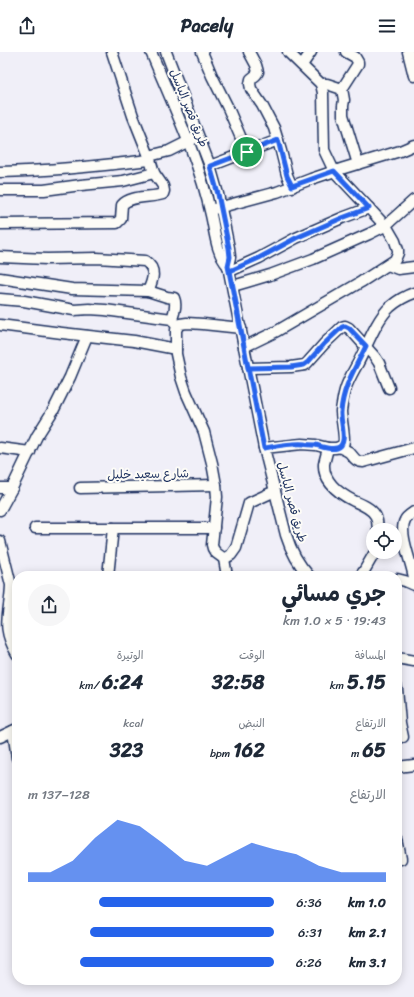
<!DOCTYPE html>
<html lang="ar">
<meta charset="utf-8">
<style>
:root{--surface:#fff;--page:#f6f6f7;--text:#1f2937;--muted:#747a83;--accent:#2563eb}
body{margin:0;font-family:Sriracha,"Playpen Sans Arabic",sans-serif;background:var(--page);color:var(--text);direction:rtl;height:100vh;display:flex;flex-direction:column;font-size:15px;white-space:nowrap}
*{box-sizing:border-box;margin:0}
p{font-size:13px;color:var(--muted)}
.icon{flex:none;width:22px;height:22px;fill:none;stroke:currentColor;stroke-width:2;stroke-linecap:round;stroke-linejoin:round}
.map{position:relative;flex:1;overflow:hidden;direction:ltr}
.side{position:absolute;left:12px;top:519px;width:390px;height:414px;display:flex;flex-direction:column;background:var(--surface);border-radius:16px;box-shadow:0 2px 10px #0003;direction:rtl}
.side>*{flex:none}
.tools{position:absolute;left:366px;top:471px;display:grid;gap:8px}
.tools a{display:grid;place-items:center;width:36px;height:36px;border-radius:50%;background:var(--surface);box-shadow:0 2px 10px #0003;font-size:20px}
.pin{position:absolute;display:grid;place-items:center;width:34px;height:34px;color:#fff;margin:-17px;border:2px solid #fff;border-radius:50%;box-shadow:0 1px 4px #0007}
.round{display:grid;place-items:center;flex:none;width:42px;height:42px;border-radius:21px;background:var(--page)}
.overview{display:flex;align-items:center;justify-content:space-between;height:68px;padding:0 16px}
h1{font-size:22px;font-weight:700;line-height:30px}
.metrics{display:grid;grid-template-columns:repeat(3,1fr);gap:6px;height:68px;padding:4px 16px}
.metrics div{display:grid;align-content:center}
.metrics b{font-size:20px;font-weight:700}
.metrics small{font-size:11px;font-weight:400}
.metrics p{font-size:11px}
.chart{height:112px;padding:8px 16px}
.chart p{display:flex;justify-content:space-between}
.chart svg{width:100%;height:72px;margin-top:4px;fill:var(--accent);opacity:.7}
ul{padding:0 16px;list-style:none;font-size:13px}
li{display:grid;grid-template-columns:64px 48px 1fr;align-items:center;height:30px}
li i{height:10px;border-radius:5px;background:var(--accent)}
header{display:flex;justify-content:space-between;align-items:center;height:52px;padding:0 16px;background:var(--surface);font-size:18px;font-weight:700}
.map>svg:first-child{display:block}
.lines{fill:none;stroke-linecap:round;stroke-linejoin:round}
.minor-casing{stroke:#1b2f5e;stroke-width:13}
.minor{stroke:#fdfcf7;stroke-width:10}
.route-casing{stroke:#fff;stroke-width:8}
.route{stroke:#2563eb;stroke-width:5}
.labels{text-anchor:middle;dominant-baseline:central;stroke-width:4;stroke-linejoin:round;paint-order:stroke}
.street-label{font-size:12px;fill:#1b2f5e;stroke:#fdfcf7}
</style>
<header><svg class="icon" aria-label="menu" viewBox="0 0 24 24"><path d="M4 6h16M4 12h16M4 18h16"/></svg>Pacely<svg class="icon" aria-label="share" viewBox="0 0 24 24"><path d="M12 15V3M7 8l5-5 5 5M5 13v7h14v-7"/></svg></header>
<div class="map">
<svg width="414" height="945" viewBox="0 0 414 945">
<rect width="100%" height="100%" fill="#f0eff8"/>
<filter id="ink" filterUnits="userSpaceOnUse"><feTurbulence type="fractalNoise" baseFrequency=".025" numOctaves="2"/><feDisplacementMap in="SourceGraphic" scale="8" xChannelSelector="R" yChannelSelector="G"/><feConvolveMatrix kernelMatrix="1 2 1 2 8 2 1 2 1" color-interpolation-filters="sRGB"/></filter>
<g filter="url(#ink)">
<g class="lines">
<!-- minor casing -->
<g class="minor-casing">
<g id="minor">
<path d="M151,0C173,53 199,107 211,163C215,180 216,201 228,214"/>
<path d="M166,0L210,114L218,142L229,196L230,205L228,214L264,396L286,483C291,499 298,512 309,524"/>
<path d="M202,0L212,24L228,56L247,100"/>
<path d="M249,0L256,13L258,20L256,23L251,27L250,32L251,37L262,53L274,76L281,99L287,123L292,135"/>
<path d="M346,0L355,5L358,10V12L342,37L344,48L343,54V63L358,112"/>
<path d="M408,0L414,24"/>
<path d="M302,13L311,0"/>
<path d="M321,32H327L342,37"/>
<path d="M149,104L169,99L193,87"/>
<path d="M210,114L278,88"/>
<path d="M0,120C50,119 100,114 149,108"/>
<path d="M0,138H44L81,133L123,129L154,121"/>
<path d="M214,157L277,140L311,127L344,116L400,99L414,93"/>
<path d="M0,172L117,171L121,167L122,153C130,143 152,146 163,142L164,139L163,134L154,121L149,104L133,64L112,0"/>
<path d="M0,205L47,207L97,206L145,209C157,217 153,228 148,239"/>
<path d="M388,213L398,217L414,215"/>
<path d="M230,219L259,206L296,186L342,166L369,156"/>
<path d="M0,226L72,237L148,239L167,245L174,246C177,253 174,261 172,267"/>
<path d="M233,234L270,223L313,207L369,182L385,174L414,148"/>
<path d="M0,247L24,249L74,258L89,257L105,258L172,267L175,272"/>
<path d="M0,273L62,281L134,289L176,297"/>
<path d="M244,295L277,279L361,230L395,208L398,201V198L395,189L388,177L366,153L334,119L324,98L323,41L321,32L288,0"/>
<path d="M248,316L291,315L305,313L308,310L324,292L342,275L345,274L349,276L375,305L379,311L389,336"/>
<path d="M339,395C343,397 346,398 349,400C354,405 355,410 363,410L414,396"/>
<path d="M0,396L30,400"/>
<path d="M264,396L302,392L316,393L328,396"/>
<path d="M0,436H12"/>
<path d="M80,436L216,433"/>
<path d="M0,458L12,436L37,384L54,357L70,325L87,284"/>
<path d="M414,460C411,462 406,465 405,468C398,481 412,511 414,526"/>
<path d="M35,476H214"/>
<path d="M378,478C377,473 378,467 375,463C371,456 361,452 354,449C340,442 323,430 324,412C325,407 327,401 328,396C333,396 339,397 343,393C346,388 341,367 341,359C342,352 343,345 345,338C348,328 353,320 358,311C367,294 376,268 390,255C397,249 405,244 414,241"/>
<path d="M0,489L11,533C10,564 0,573 17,602"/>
<path d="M224,507L231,503L236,496L249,451L275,439"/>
<path d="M108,524L113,476"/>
<path d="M227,524L224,507C219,502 213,501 212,493L217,445L216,433L212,411L204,380L186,340L181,325L176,302V278L178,274L180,272L187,271L203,272L241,276"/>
<path d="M360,524L364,519L375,500"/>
<path d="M397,527L405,529L414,533"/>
<path d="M397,606L414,609"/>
<path d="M397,637L400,671L403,685"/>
<path d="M13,679L17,706"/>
<path d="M0,685L17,677"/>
<path d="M397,715L414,713"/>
<path d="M397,787L401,807"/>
</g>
</g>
<!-- minor -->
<use href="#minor" class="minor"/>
</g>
</g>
<g class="lines" filter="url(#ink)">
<!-- route casing -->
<g class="route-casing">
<path id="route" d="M247,100L210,114L218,142L229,196L230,205L228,214L264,396C277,394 291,391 304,392C308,393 312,393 316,393C323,395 330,398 337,396C349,393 340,370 341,360C343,334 355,317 366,294L349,276L345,274L342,275L324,292L308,310L304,313L291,315L248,316C242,284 236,251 230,219L259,206L296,186L342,166L369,156L334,119L292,134L287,124L278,88L247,100"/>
</g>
<!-- route -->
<use href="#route" class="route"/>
</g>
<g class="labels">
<!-- street labels -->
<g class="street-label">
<text transform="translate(189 56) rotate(68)">طريق قصر الباسل</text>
<text transform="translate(148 422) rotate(-1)">شارع سعيد خليل</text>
<text transform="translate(292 450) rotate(75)">طريق قصر الباسل</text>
</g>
</g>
</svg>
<div class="tools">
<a><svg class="icon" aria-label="locate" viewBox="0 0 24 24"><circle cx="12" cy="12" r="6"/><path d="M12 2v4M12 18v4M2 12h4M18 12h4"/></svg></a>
</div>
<div class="pin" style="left:247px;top:100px;background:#1e9e55"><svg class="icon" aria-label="arrive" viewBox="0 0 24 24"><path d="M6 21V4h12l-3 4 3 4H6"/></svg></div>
<section class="side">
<div class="overview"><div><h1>جري مسائي</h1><p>19:43 · 5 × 1.0 km</p></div><a class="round"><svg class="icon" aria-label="share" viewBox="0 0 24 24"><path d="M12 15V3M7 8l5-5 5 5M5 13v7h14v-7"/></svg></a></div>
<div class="metrics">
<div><p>المسافة</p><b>5.15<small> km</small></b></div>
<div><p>الوقت</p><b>32:58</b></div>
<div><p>الوتيرة</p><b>6:24<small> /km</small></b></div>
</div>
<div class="metrics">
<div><p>الارتفاع</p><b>65<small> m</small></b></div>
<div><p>النبض</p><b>162<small> bpm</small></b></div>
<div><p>kcal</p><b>323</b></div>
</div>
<div class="chart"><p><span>الارتفاع</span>128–137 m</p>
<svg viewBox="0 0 160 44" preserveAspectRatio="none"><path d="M0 44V38L10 38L20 31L30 17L40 6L50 10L60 20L70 31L80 34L90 27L100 20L110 24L120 27L130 34L140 38L150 38L160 38V44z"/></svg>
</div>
<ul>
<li><b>1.0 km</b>6:36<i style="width:71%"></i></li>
<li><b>2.1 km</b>6:31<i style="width:75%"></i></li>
<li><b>3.1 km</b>6:26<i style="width:79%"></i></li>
</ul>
</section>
</div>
